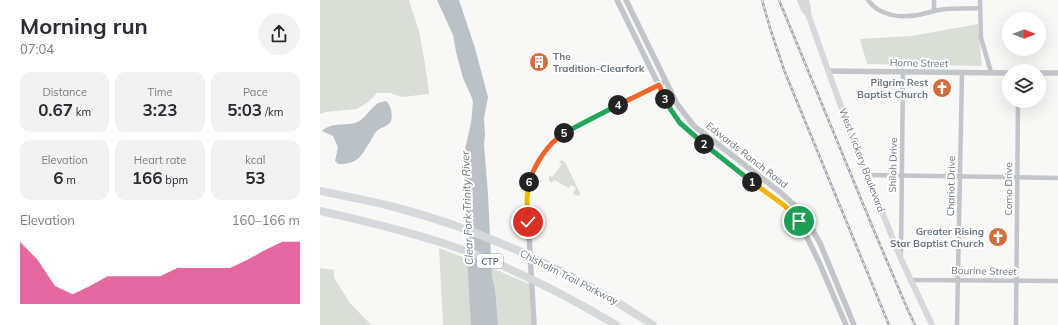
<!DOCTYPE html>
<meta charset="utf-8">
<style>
:root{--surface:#fff;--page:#f2f2f3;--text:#2b2b33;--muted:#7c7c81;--accent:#db2777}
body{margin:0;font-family:Mulish,sans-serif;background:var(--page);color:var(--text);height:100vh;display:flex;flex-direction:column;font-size:15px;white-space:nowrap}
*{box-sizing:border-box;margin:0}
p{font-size:13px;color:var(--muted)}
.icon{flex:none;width:22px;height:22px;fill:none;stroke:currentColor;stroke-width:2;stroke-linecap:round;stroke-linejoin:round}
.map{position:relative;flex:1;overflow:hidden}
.sheet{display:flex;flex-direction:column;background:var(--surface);width:320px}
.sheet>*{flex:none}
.needle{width:26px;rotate:90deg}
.controls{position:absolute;left:682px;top:12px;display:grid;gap:8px}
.controls a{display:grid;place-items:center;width:44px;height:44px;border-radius:50%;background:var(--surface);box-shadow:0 4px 16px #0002;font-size:20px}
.pin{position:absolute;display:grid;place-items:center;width:34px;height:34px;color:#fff;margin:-17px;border:2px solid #fff;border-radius:50%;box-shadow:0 1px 4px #0007}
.km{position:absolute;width:20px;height:20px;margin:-10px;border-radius:50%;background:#222;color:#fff;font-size:11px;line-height:20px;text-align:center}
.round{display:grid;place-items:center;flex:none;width:42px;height:42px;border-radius:21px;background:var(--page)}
.summary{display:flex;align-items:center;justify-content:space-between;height:68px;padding:0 20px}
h1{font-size:22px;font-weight:700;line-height:30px}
.figures{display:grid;grid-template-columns:repeat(3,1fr);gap:6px;height:68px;padding:4px 20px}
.figures div{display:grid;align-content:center;border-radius:10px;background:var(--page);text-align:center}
.figures b{font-size:17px;font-weight:700}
.figures small{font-size:11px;font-weight:400}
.figures p{font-size:11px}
.chart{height:112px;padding:8px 20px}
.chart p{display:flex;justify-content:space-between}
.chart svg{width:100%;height:72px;margin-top:4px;fill:var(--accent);opacity:.7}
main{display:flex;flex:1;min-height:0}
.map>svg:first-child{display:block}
.green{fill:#d9ded7}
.water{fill:#bac2c7}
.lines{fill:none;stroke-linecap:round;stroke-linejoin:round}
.minor{stroke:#c2c5c9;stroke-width:4.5}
.tertiary{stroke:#c2c5c9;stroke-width:5.5}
.secondary{stroke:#d5d9dc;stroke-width:6}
.motorway{stroke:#d5d9dc;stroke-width:8}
.rail-casing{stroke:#a4a8ae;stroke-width:2.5}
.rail{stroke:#fff;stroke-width:1;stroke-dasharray:3;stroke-linecap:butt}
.split-1-casing{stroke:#fff;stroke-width:8}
.split-2-casing{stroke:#fff;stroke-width:8}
.split-3-casing{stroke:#fff;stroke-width:8}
.split-4-casing{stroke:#fff;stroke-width:8}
.split-5-casing{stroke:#fff;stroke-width:8}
.split-6-casing{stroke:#fff;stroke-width:8}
.split-7-casing{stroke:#fff;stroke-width:8}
.split-1{stroke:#f5b400;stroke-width:5}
.split-2{stroke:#22a559;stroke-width:5}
.split-3{stroke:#22a559;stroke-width:5}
.split-4{stroke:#f0652b;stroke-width:5}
.split-5{stroke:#22a559;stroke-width:5}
.split-6{stroke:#f0652b;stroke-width:5}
.split-7{stroke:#f5b400;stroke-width:5}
.labels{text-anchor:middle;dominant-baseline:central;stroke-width:4;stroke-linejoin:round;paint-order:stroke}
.shield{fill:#fff;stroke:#979fa8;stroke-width:1}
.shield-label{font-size:9px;font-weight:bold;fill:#6b7683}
.poi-label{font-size:10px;font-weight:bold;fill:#6b7683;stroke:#fff;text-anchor:end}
.street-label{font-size:10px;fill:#6b7683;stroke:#fff}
.water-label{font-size:11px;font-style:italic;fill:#67767f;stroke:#fff}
</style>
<main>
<section class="sheet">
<div class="summary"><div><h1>Morning run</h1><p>07:04</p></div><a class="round"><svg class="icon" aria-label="share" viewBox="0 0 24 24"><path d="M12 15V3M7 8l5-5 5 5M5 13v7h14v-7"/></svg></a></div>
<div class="figures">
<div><p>Distance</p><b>0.67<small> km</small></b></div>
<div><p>Time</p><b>3:23</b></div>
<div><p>Pace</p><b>5:03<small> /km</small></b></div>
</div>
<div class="figures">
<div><p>Elevation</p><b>6<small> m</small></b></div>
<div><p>Heart rate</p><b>166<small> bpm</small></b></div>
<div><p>kcal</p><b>53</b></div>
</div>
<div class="chart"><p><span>Elevation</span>160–166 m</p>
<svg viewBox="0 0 160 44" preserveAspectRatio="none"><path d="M0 44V6L10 17L20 33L30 38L40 33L50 27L60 27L70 27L80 27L90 22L100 22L110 22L120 22L130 17L140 11L150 6L160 6V44z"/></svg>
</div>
</section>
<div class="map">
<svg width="738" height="325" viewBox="0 0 738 325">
<rect width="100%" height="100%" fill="#f8f8f6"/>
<!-- green -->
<g class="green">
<path d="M0,0H89L100,35L107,77L109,94L82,97L70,93H57L48,102L37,109L6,112L0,114Z"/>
<path d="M658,24L660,46L662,66L547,64L540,39L592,36Z"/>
<path d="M242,160L245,162L260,193L259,196L253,194L256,188L251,185L249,188L234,180L232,183L229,180V176L232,177L242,164L239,162Z"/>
<path d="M119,248L179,271L209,284L211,325H123Z"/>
<path d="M0,268L14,270V278L30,303L51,325H0Z"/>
</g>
<!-- water -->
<g class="water">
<path d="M117,0H139L155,48L168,97L164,118L165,135L164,144L168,194L172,278L175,289L178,325H151L146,238V194L144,154L151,123L153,102L152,98L143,78L136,52L133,35Z"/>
<path d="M66,101C71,105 73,115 71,121C69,126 62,127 58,130C55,132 53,137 51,140C41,156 39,164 18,164L15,161L18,147L13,136L2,131C11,122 24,126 35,123C45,120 49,109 57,104C59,102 63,102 66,101Z"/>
</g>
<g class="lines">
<!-- minor -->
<g class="minor">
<path d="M548,0C559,16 580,18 598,15C607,13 616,10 626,9C637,8 648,9 660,8"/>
<path d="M660,0L661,38L671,72"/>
<path d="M614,11V0"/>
<path d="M548,175L738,178"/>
<path d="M581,255L583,71"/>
<path d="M590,280L738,281"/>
<path d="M637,325L642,72"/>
<path d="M696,325L698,101"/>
</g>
<!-- tertiary -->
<g class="tertiary">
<path d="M297,0L351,110L360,123L390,149L442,190L465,206L479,221L499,262L526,325"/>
<path d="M306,0L357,104L374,126L460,192L482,212L500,243L534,325"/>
<path d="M508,71L689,73"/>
<path d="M719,73H738"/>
<path d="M214,325L207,198C210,166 223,147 250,130L342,83"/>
</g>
<!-- secondary -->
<g class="secondary">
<path d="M480,0L484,10L488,14"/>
<path d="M486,0L488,8V14L514,87L534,142L581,259L612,325"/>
</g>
<!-- motorway -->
<g class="motorway">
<path d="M0,191C25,196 50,201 74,207C167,231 254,273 333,325"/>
<path d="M0,211C49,222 99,234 146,251C199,271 248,296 296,325"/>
</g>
<!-- rail casing -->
<g class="rail-casing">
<g id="rail">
<path d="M442,0L450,28L464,70L569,325"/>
<path d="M459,0L555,233L587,308L595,325"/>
</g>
</g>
<!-- rail -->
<use href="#rail" class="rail"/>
</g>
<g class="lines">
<!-- split-1 casing -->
<g class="split-1-casing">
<path id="split-1" d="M432,182L465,206L479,221"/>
</g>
<!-- split-2 casing -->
<g class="split-2-casing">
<path id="split-2" d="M384,144L432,182"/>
</g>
<!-- split-3 casing -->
<g class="split-3-casing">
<path id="split-3" d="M345,99L351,110L360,123L384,144"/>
</g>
<!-- split-4 casing -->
<g class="split-4-casing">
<path id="split-4" d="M298,105L339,85L345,99"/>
</g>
<!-- split-5 casing -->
<g class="split-5-casing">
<path id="split-5" d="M244,133L298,105"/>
</g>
<!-- split-6 casing -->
<g class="split-6-casing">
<path id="split-6" d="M209,182C216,162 227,145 244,133"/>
</g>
<!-- split-7 casing -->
<g class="split-7-casing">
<path id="split-7" d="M208,222L207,198L209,182"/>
</g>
<!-- split-1 -->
<use href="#split-1" class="split-1"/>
<!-- split-2 -->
<use href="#split-2" class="split-2"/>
<!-- split-3 -->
<use href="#split-3" class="split-3"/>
<!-- split-4 -->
<use href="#split-4" class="split-4"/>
<!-- split-5 -->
<use href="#split-5" class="split-5"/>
<!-- split-6 -->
<use href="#split-6" class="split-6"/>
<!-- split-7 -->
<use href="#split-7" class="split-7"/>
</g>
<!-- icons -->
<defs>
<g id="building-disc" transform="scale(1)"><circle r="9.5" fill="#d06e3e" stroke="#fff"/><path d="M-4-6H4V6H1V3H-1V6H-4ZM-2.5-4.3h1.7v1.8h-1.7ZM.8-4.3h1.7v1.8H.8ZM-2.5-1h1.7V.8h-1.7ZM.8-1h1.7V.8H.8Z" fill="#fff"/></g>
<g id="church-disc" transform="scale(1)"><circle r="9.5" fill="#d06e3e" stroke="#fff"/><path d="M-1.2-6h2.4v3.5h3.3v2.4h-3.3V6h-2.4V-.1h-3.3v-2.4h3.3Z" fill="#fff"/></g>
</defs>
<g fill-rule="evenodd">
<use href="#building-disc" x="219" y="62"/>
<use href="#church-disc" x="622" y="88"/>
<use href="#church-disc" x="678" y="237"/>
</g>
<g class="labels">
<!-- shield labels -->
<rect class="shield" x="157" y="254" width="26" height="14" rx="3"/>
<g class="shield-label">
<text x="170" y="261">CTP</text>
</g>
<!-- poi labels -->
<g class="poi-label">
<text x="233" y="56" text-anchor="start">The<tspan x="233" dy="12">Tradition-Clearfork</tspan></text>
<text x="608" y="82">Pilgrim Rest<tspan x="608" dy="12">Baptist Church</tspan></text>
<text x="664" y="231">Greater Rising<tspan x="664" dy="12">Star Baptist Church</tspan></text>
</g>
<!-- street labels -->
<g class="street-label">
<text transform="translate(599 63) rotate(1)">Horne Street</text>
<text transform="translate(427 155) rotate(38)">Edwards Ranch Road</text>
<text transform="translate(542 160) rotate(69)">West Vickery Boulevard</text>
<text transform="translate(573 165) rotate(-89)">Shiloh Drive</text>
<text transform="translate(631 186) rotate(-89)">Chariot Drive</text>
<text transform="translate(688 189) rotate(-90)">Como Drive</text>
<text transform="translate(664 271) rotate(1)">Bourine Street</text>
<text transform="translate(249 277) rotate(27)">Chisholm Trail Parkway</text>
</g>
<!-- water labels -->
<g class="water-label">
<text transform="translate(147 208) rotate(-92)">Clear Fork Trinity River</text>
</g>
</g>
</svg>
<div class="controls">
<a><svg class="needle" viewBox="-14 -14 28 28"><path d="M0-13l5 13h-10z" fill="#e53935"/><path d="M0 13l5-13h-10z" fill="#7c7c81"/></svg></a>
<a><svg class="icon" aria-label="layers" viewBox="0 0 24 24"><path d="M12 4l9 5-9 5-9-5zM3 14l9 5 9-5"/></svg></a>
</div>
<div class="pin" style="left:479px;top:221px;background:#1e9e55"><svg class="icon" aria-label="arrive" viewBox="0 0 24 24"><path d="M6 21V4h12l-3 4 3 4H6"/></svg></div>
<div class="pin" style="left:208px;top:222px;background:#d93025"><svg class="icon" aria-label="check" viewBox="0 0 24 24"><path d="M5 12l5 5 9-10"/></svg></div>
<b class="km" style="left:432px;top:182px">1</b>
<b class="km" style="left:384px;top:144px">2</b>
<b class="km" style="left:345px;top:99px">3</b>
<b class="km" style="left:298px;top:105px">4</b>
<b class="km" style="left:244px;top:133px">5</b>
<b class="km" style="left:209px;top:182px">6</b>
</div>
</main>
